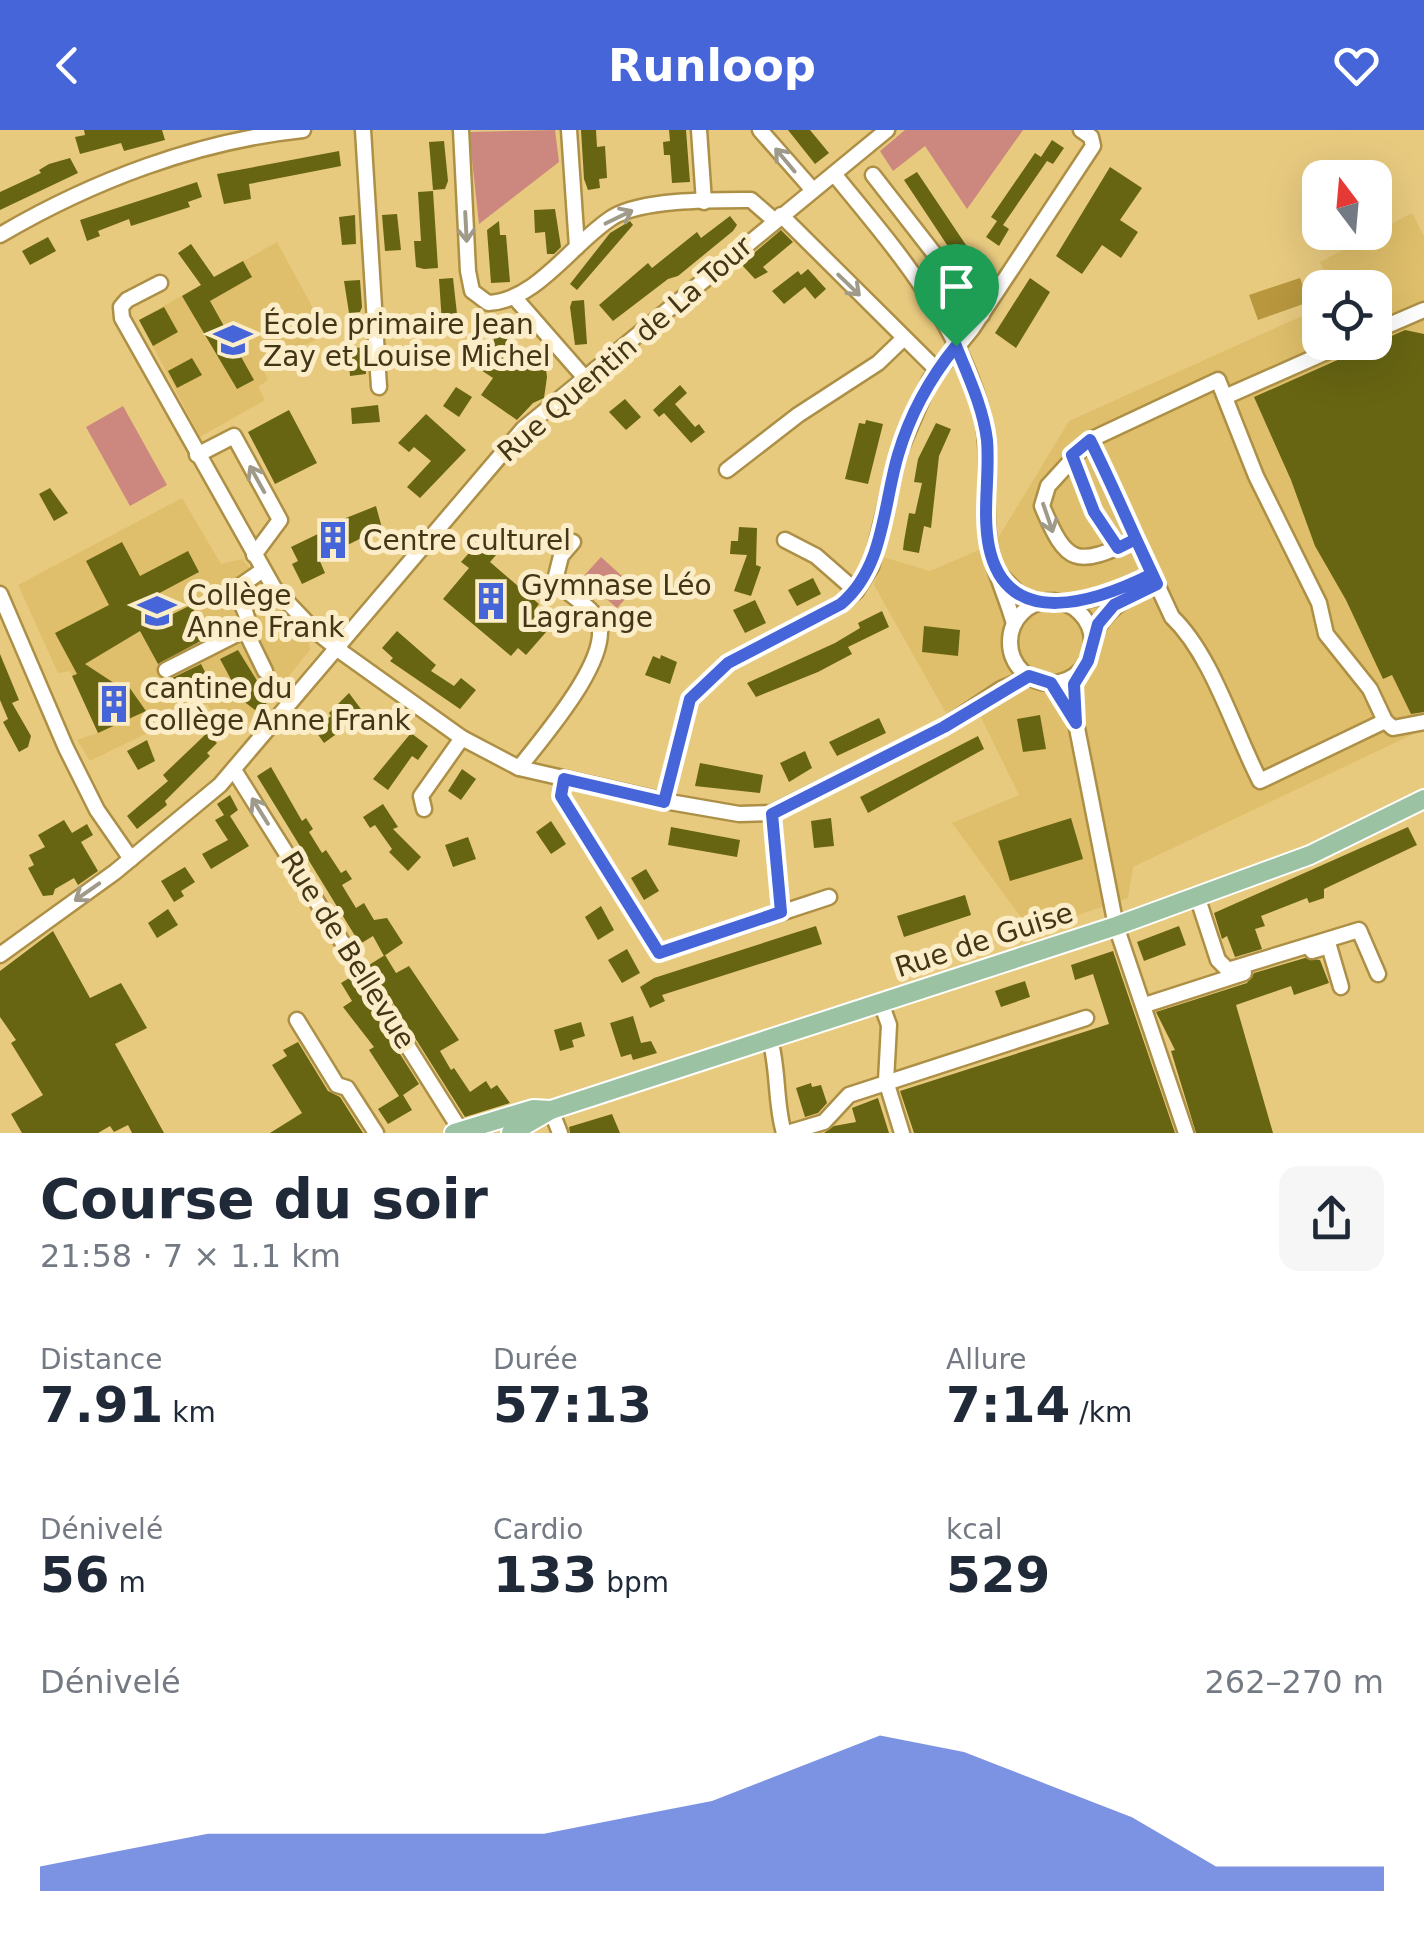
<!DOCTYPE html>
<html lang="fr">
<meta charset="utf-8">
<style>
:root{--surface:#fff;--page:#f6f6f7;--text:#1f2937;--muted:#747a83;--accent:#4665d8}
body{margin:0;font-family:"DejaVu Sans",sans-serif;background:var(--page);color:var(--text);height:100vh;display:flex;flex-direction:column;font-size:38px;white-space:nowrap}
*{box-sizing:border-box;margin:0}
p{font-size:32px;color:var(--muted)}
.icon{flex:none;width:55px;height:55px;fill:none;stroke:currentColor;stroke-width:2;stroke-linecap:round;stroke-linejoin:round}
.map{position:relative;height:1003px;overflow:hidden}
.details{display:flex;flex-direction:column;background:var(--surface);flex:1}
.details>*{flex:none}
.needle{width:65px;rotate:344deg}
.buttons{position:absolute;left:1302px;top:30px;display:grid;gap:20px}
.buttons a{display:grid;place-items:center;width:90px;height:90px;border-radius:20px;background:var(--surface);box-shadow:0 10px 40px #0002;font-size:50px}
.pin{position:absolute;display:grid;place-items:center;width:85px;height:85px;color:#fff;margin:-102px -42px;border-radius:50% 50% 50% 0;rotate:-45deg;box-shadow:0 0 10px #0007}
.pin .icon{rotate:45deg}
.round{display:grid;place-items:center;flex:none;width:105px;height:105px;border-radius:20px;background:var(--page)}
.overview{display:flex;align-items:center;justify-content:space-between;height:170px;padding:0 40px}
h1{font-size:55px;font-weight:700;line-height:75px}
.metrics{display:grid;grid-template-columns:repeat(3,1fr);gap:15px;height:170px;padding:10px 40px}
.metrics div{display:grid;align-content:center}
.metrics b{font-size:50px;font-weight:700}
.metrics small{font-size:28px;font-weight:400}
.metrics p{font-size:28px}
.chart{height:280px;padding:20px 40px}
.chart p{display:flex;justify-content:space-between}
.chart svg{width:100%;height:180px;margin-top:10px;fill:var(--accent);opacity:.7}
header{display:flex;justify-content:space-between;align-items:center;height:130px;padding:0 40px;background:var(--accent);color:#fff;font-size:45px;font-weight:700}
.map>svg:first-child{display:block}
.built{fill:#dfbf6b}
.green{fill:#cc877e}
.water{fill:#b8973e}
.building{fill:#676512}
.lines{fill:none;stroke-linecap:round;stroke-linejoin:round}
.minor-casing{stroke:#ad9046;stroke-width:19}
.major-casing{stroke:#fff;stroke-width:22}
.minor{stroke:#fff;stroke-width:14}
.major{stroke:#9bc2a2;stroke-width:18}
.oneway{stroke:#a09a8b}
.route-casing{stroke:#fff;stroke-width:20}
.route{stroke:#4665d8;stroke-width:12}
.labels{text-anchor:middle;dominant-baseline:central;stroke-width:10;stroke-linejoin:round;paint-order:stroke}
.poi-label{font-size:28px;fill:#423617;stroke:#fcedc9;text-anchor:start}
.street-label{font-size:28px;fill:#423617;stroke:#fcedc9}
</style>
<header><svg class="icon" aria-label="back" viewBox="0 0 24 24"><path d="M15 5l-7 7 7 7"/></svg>Runloop<svg class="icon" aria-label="heart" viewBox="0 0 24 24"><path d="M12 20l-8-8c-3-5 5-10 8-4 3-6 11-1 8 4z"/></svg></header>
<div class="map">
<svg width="1424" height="1003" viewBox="0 0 1424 1003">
<rect width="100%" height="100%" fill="#e8ca7f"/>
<!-- built -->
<g class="built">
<path d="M1412,83L1424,106V599L1133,737L1128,768L1031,801L952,693L1019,665L971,567L946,583L874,455L883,427L930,441L995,413L1069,291L1320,178V212H1375V158L1332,157L1320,132Z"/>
<path d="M277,112L327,204L262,237L268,250L258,257L265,270L200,307L139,190Z"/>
<path d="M182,368L221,434L242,429L308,506L310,520L252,591L224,603L207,574L90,631L77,610L98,603L70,541L58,543L18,455Z"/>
</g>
<!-- green -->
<g class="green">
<path d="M555,0L559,32L479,94L469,2Z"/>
<path d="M905,0H1023L967,79L925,16L893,41L880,21Z"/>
<path d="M123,276L167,355L130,376L86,297Z"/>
<path d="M601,427L635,458L617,478L582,448Z"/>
</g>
<!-- water -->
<path class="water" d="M1300,148L1309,172L1258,190L1249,165Z"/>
<!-- building -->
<g class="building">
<path d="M84,0H162L165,10L124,21L121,13L80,24L75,7L85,5Z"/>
<path d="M581,0H596L597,17L605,16L607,48L599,49L600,58L588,60L584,49Z"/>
<path d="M669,0H686L690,52L672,53L670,25H664L663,12L670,11Z"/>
<path d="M788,0H810L829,23L815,34Z"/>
<path d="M1052,10L1064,18L1053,34L1047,31L1003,95L1009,99L999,116L986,107L997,91L991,87L1035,23L1041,27Z"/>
<path d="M444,11L448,51L445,59L433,60L429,12Z"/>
<path d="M339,21L341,36L249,54L251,69L224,74L217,44Z"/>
<path d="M70,28L78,43L0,80V62L41,43L39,40L49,34Z"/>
<path d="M1110,37L1142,58L1120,90L1138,102L1121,128L1102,115L1082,144L1056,126Z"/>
<path d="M917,42L982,139L969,148L904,50Z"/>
<path d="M197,52L202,67L188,72L190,77L131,96L129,89L98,101L100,106L87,111L80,90Z"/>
<path d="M433,61L438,138L424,139L416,137L414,111H421L418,62Z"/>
<path d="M555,79L561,117L554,124H547L545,102L535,103L534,80Z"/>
<path d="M397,84L401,120L385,121L382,85Z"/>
<path d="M355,85L356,114L342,115L339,87Z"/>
<path d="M730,86L737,95L733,101L678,146L668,149L613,191L599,175L648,133L652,138L697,102L701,108Z"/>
<path d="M499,91L500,105H506L510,152L491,153L487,100Z"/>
<path d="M630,91L633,95L577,160L570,154L610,103Z"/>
<path d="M781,100L793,112L763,137L768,142L755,149L741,134Z"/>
<path d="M48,107L56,121L30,135L22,121Z"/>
<path d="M191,114L214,147L243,131L252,147L210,171L254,250L237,259L182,166L201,155L178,123Z"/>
<path d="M808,139L826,159L815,169L805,157L784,174L772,161L798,141L801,145Z"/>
<path d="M453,148L457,184L455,192L442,193L439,149Z"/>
<path d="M1030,148L1050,162L1016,218L995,203Z"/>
<path d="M360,150L362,177L360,182L349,183L344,151Z"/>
<path d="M584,170L587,214L575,215L570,177L572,171Z"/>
<path d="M164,177L178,202L153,216L139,190Z"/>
<path d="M504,193L512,236L545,232L547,247L544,268L533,273L517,290L481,265L493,248L481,240L497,238L492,194Z"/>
<path d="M1405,200L1424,204V582L1411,584L1392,545L1383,549L1346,470L1315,416L1291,350L1254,267Z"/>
<path d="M364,217L366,244L350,246L348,219Z"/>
<path d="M192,228L202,245L177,258L168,241Z"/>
<path d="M680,255L687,263L675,274L695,297L699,294L705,302L691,313L664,283L659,287L653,280Z"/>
<path d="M456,257L472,267L459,287L443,276Z"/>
<path d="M625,269L641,287L626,300L609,282Z"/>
<path d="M378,275L380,292L352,294L351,278Z"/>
<path d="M289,280L317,333L275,354L248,302Z"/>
<path d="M426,284L466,320L420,368L407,357L431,331L414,317L409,322L398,313Z"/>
<path d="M866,290L883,294L868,354L845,349L859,293L865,294Z"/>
<path d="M936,293L951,299L939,326L931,398L924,396L919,423L903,420L904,411L909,383L915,384L922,353L914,352L918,329Z"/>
<path d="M50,358L68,383L54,391L39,364Z"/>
<path d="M376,376L382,398L319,429L325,443L302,454L292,434L298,431L291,417L322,402L321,398Z"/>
<path d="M739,397L757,398L756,435L761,437L751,466L734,461L747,425L730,424L731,411H738Z"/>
<path d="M122,412L140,446L188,421L199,442L152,467L163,489L191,475L208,507L158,534L140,501L85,534L117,555L129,557L146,581L98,603L72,546L77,544L55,503L109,475L86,431Z"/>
<path d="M476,415L497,424L490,432L539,474L536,478L554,493L526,525L518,518L511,526L443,469L469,438L461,432Z"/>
<path d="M813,448L821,464L797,476L788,460Z"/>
<path d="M755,470L766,493L745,503L733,480Z"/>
<path d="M882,481L889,497L848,517L852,524L818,542L756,567L747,553L835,513L860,498L858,493Z"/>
<path d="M924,496L960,500L958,526L922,522Z"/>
<path d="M397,501L436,535L431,541L454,556L461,548L476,560L460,579L390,531L393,528L382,518Z"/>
<path d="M238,520L269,570L259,583L242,570L220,529Z"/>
<path d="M0,524L19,570L12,573L31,606L28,617L19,622L3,592L8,589L0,570Z"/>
<path d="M661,525L677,532L670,554L645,545L653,526L660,529Z"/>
<path d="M201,534L206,544L170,563L166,551Z"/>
<path d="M349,563L361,579L337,596L342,600L324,613L314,599L331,586L329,583Z"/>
<path d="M1040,585L1046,619L1023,622L1017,589Z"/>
<path d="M879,588L886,603L837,626L829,612Z"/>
<path d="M207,603L217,613L207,623L210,626L165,671L167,675L137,699L127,686L168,651L163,645Z"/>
<path d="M411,603L428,616L418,630L412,626L388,660L373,649Z"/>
<path d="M978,606L984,619L868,683L860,667Z"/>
<path d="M147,610L155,631L138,640L127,621Z"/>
<path d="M805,621L812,638L789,652L780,633Z"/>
<path d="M700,633L763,645L760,663L695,656Z"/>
<path d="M271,637L302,691L306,688L313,699L309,702L322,723L326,720L341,743L346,740L352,749L342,755L356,778L364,773L374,790L387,788L403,813L384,826L373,806L360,814L257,646Z"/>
<path d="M462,639L476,649L461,670L448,661Z"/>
<path d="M230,665L238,680L230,686L249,716L211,739L202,724L228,710L215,690L224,685L217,674Z"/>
<path d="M383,674L398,697L393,699L421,727L408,741L389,722L392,719L375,695L370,698L363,687Z"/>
<path d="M831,688L834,716L814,718L811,691Z"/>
<path d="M1071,688L1083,729L1010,751L998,711Z"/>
<path d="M64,690L72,703L87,694L93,705L81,712L98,741L78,755L74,748L55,759L53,765L43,766L28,738L34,735L29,725L45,717L38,705Z"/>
<path d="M551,691L566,714L551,724L536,702Z"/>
<path d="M671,697L740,710L737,727L668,715Z"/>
<path d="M1408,697L1417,715L1324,759V768L1309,773L1307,768L1261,786L1265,796L1255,799L1262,819L1235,827L1227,806L1222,809L1214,783Z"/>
<path d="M468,707L476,729L453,737L445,715Z"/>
<path d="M185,737L195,752L181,761L184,766L174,772L161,751Z"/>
<path d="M646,739L659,761L644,770L631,748Z"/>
<path d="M965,765L971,785L904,807L897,786Z"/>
<path d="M601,776L614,800L598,810L585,787Z"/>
<path d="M168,779L178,795L157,808L148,793Z"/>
<path d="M816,796L822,814L662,865L665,871L650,878L640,857L654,848Z"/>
<path d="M1179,796L1186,815L1144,831L1137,812Z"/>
<path d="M53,801L90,868L121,853L147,898L115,914L164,1003H132L128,995L114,1002L110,996L98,1003H22L11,984L43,965L11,913L16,910L0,887V841Z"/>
<path d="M627,819L640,843L622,853L608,830Z"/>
<path d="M1113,821L1175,1003H914L900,961L1109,894L1093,844L1075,850L1071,835Z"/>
<path d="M385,825L396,843L409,836L459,910L440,921L451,940L454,938L470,962L486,951L491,959L497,955L510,973L465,987L369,835Z"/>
<path d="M1305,828L1320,830L1329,853L1294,865L1291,856L1236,875L1273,1003H1196L1171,921L1175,920L1156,882L1247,853L1254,843Z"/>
<path d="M351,847L419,954L403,965L412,980L388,994L378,979L399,966L369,920L374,917L343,877L352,871L341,853Z"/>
<path d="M1025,851L1030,867L1001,877L995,861Z"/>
<path d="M633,886L641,913L651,911L657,923L633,930L631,924L621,927L610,893Z"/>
<path d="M581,892L585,906L572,910L574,917L560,921L554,900Z"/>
<path d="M298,912L328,961L340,967L363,1003H270L302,983L272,935L287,926L283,920Z"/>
<path d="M811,953L812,957L821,955L827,973L818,983L805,987L796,958Z"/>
<path d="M878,968L889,1003H824L834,996L856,992L852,978Z"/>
<path d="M612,984L620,1003H570L569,997Z"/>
</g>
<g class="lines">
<!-- minor casing -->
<g class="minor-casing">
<g id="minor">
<path d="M363,0L379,257"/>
<path d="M461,0L468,141L472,161L488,173C537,171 573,112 613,87C644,69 714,70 751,70L774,90"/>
<path d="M569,0L577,117"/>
<path d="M699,0L704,72"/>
<path d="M760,0L812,59"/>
<path d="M834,44C893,116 953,184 980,276C993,322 982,368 989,413C993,441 1007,467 1014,494"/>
<path d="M873,45L982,185"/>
<path d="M781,85L937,240"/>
<path d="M0,105C92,51 197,11 303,0"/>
<path d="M160,153L127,170L121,177L122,188L274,458L313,499L343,523L462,608L519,638L664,671L739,684L772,683L944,597L1001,559L1029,547"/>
<path d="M515,168L585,248"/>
<path d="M1375,201L1424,180"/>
<path d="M1218,250L1256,346L1319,473L1326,504L1370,559L1385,591L1260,651C1234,601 1212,525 1172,487L1090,310Z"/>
<path d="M1225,267L1349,212"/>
<path d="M1090,310L1048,356L1042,376C1067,435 1075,438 1136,409"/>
<path d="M197,325L234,306L280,390L254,425"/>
<path d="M1072,325L1094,382L1118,418"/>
<path d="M727,340L798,285L878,233L903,209"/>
<path d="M785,410L816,426L856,461"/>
<path d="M999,444L1020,465L1037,473"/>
<path d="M0,464L66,618L97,680L131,729"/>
<circle cx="1051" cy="512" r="41"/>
<path d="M1066,474L1100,467L1152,444"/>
<path d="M245,500L265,541"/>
<path d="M1092,509C1105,477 1128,467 1157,454"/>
<path d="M166,540L245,500C253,484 237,474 237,458L263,440"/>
<path d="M1081,540L1074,555L1076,593L1116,796L1186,1003"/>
<path d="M1051,553L1074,588"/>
<path d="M1385,591L1393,598L1424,592"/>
<path d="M519,638C541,609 613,528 598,491C590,472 564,467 556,446L561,426L573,412"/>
<path d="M234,640L461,1001"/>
<path d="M564,649L561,666L659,823L829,767"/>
<path d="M664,671L690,569L728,533L841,474L856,461L871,437L899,322L930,250L972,199L1093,16L1091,7L1081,0"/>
<path d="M424,679L421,666L462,608"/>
<path d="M772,683L781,782"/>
<path d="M1197,766L1218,830L1228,840L1359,800L1378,844"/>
<path d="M1312,821L1329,816L1341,857"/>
<path d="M0,825L115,742L220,655L523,299L887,0"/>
<path d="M881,873L889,895L886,951L902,1003"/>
<path d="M1145,875L1244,843"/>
<path d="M297,890L337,955L347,958L376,1003"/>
<path d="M770,909C779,942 775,973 784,1003"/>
<path d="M551,980L560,1003"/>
<path d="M787,1003L824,992L849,965L1086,888"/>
</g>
</g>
<!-- major casing -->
<g class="major-casing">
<g id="major">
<path d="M454,1003L533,979L551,980"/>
<path d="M511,1003L551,980L1116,796L1310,725L1424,669"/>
</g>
</g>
<!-- minor -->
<use href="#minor" class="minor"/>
<!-- major -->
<use href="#major" class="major"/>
</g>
<!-- one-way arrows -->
<defs><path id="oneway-shaft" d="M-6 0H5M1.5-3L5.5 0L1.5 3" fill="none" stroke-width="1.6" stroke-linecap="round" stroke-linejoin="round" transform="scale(2.5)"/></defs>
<g class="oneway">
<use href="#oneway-shaft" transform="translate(785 30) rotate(-130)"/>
<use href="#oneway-shaft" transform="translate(619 87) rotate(-26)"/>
<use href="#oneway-shaft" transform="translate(466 97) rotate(87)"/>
<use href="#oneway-shaft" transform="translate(849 155) rotate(44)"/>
<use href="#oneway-shaft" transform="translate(257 349) rotate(-119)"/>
<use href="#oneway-shaft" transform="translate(1048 388) rotate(71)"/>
<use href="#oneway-shaft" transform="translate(260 681) rotate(-122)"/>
<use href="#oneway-shaft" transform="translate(87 762) rotate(145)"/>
</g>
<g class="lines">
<!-- route casing -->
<g class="route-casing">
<path id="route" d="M956,216C930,248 910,284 898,325C883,376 884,438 841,474L728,533L690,569L664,672L564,649L561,666L659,823L781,782L772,684L944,597L1029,546L1051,553L1076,593L1074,554L1088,531L1098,494L1114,475L1157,454L1136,409L1118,418L1094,382L1072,325L1090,310C1112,354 1131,399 1152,444C1098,471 1007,503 989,417C982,382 990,345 987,310C983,277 968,246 956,216"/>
</g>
<!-- route -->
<use href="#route" class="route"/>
</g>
<!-- icons -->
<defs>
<g id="school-bare" transform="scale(3)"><path d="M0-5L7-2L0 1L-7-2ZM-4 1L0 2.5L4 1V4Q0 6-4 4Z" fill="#4665d8" stroke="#fcedc9" stroke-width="2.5" paint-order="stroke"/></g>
<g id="building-bare" transform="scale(3)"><path d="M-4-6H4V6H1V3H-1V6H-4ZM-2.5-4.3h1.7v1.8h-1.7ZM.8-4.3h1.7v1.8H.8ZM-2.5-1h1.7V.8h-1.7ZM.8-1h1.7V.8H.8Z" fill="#4665d8" stroke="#fcedc9" stroke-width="2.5" paint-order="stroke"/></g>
</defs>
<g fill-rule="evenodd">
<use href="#school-bare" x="233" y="210"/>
<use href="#building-bare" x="333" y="410"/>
<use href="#building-bare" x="491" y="471"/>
<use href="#school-bare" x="157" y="481"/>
<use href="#building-bare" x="114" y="574"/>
</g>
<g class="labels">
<!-- poi labels -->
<g class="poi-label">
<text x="263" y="194">École primaire Jean<tspan x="263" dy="32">Zay et Louise Michel</tspan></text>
<text x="363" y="410">Centre culturel</text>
<text x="521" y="455">Gymnase Léo<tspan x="521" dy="32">Lagrange</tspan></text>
<text x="187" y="465">Collège<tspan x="187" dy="32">Anne Frank</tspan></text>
<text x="144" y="558">cantine du<tspan x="144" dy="32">collège Anne Frank</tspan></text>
</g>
<!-- street labels -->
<g class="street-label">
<text transform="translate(625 219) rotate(-41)">Rue Quentin de La Tour</text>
<text transform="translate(984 810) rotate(-18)">Rue de Guise</text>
<text transform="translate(348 820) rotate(58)">Rue de Bellevue</text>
</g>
</g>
</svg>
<div class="buttons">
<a><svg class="needle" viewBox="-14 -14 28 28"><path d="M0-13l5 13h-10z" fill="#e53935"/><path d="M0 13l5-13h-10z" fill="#747a83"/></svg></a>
<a><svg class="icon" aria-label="locate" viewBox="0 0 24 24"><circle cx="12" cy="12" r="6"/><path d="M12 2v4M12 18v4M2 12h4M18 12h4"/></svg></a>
</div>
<div class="pin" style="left:956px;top:216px;background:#1e9e55"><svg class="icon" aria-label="arrive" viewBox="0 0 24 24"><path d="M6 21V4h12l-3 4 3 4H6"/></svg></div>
</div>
<section class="details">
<div class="overview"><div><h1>Course du soir</h1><p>21:58 · 7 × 1.1 km</p></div><a class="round"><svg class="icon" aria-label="share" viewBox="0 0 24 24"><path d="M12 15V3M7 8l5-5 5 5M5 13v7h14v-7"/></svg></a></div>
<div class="metrics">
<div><p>Distance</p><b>7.91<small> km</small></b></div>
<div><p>Durée</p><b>57:13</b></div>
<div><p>Allure</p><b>7:14<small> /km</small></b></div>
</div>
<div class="metrics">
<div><p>Dénivelé</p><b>56<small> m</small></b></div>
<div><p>Cardio</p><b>133<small> bpm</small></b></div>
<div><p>kcal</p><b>529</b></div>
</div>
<div class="chart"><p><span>Dénivelé</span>262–270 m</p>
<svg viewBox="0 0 160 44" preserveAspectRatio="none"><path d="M0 44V38L10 34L20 30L30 30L40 30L50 30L60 30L70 26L80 22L90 14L100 6L110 10L120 18L130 26L140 38L150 38L160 38V44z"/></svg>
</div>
</section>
